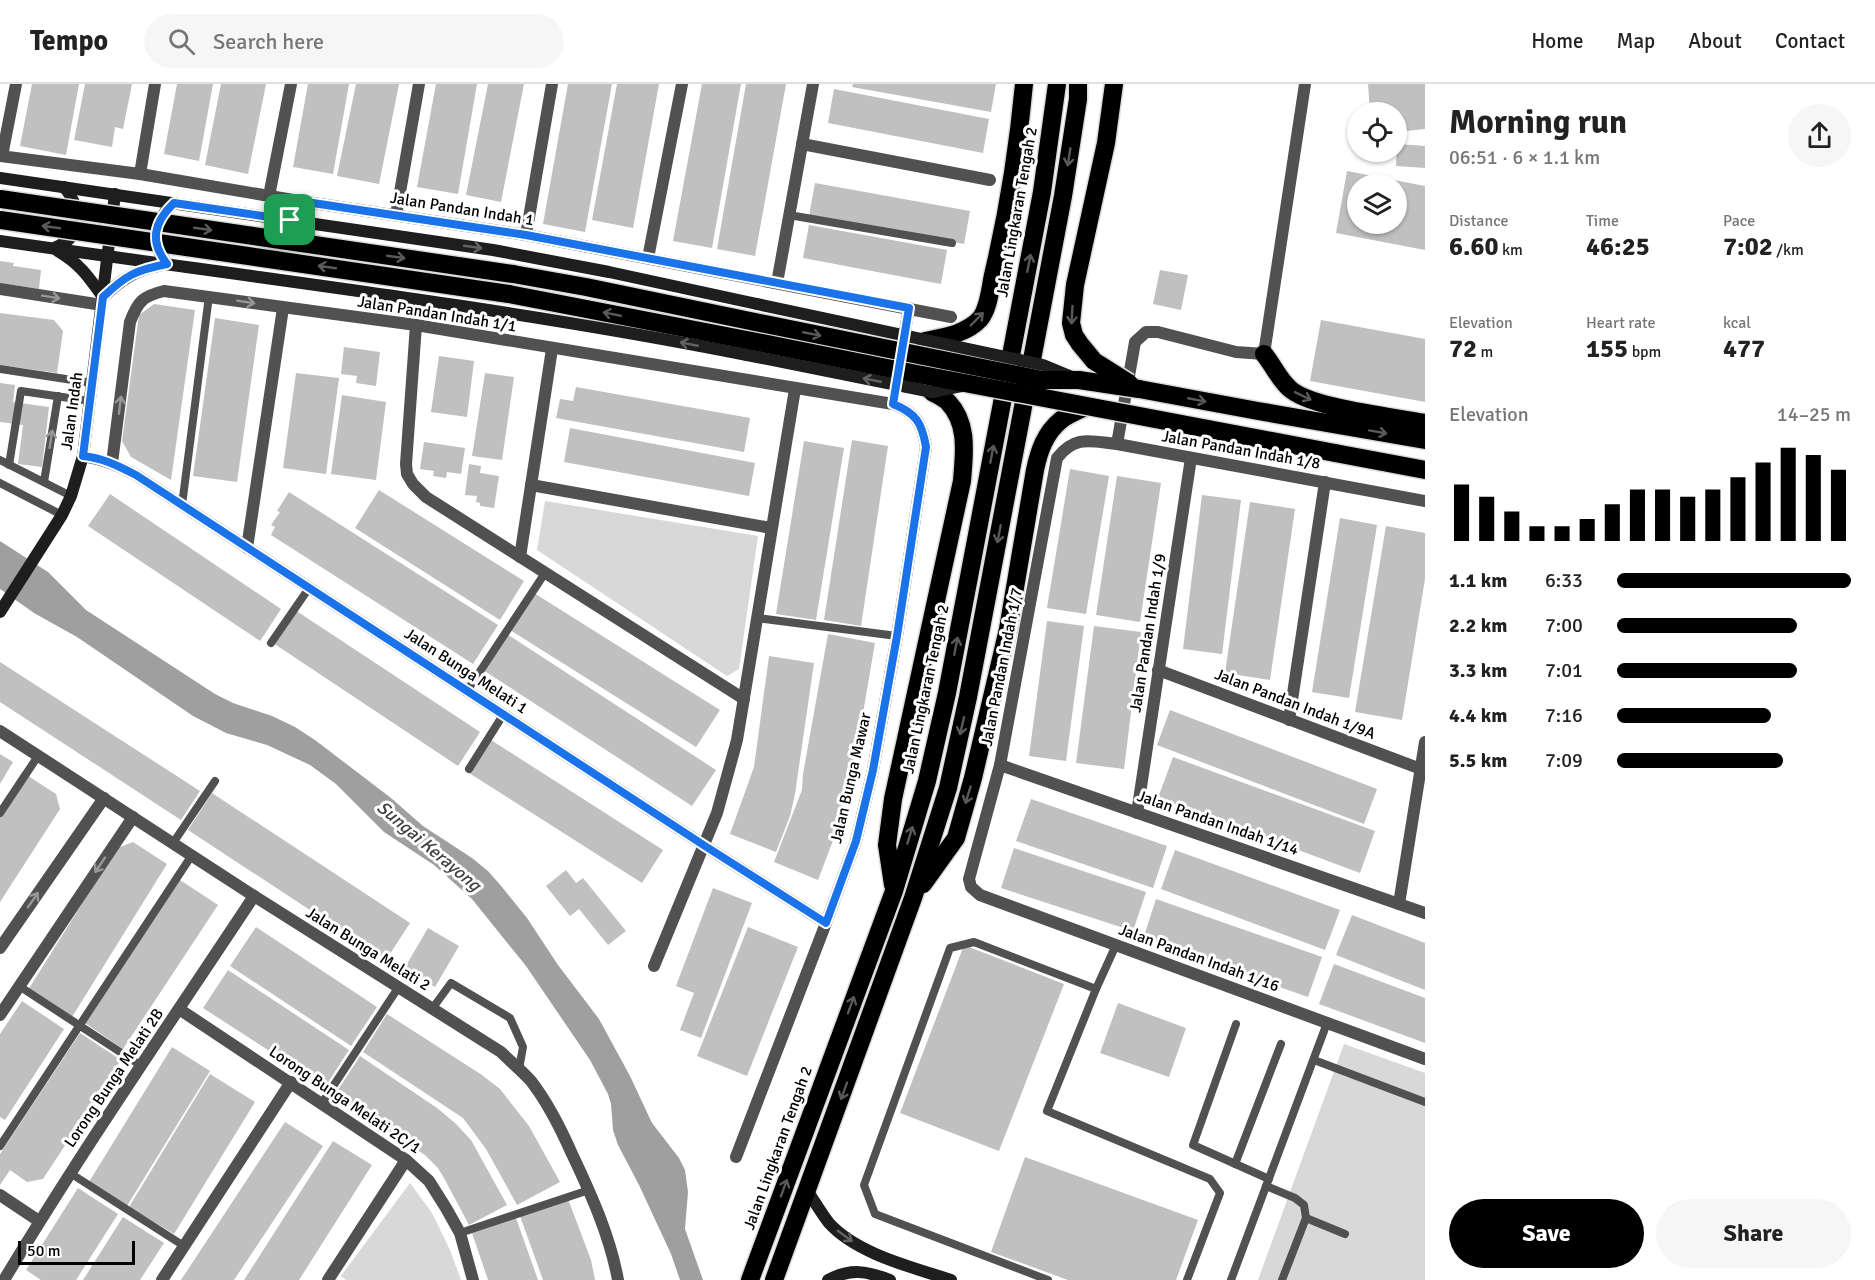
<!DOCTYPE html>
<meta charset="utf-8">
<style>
:root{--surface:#fff;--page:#f6f6f6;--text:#222;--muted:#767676;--line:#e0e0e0;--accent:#000}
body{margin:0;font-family:Signika,sans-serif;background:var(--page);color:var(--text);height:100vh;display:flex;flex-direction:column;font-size:22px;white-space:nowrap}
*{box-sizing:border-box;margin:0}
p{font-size:20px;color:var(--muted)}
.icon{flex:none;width:33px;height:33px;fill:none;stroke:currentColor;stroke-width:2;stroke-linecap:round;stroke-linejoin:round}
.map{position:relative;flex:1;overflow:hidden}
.side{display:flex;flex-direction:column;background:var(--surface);width:450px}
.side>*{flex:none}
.controls{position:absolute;left:1347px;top:18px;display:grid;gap:12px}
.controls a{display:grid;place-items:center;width:60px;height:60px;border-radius:50%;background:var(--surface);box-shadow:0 2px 4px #0004;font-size:30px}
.scale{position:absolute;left:18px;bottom:15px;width:117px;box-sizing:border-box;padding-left:6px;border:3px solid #000;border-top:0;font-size:16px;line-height:21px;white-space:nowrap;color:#000;-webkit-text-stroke:4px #fff;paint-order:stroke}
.pin{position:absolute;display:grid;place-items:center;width:51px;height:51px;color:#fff;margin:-26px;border-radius:12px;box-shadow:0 3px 9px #0006}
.round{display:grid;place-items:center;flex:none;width:63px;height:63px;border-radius:32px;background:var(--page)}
.overview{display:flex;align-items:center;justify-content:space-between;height:102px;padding:0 24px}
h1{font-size:33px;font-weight:700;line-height:45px}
.stats{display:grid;grid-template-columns:repeat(3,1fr);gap:9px;height:102px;padding:6px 24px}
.stats div{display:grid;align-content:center}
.stats b{font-size:26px;font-weight:700}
.stats small{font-size:16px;font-weight:400}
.stats p{font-size:16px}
.chart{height:168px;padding:12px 24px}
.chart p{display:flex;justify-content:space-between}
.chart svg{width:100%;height:108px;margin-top:6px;stroke:var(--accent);stroke-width:6}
.primary-button{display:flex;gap:12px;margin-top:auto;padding:12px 24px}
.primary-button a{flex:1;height:69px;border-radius:36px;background:var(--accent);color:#fff;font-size:24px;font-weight:700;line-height:69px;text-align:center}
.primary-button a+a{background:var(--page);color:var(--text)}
ul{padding:0 24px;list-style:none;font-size:20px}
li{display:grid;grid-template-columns:96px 72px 1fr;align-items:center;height:45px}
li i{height:15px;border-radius:8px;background:var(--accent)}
header{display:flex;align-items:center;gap:36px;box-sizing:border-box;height:84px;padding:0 30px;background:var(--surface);border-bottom:2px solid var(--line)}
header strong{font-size:28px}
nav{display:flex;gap:33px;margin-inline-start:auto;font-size:21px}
.search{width:420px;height:54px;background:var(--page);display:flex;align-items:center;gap:15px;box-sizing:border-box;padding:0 21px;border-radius:33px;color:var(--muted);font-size:22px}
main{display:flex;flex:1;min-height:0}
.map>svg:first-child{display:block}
.green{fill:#d8d8d8}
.water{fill:#9f9f9f}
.building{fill:#c0c0c0;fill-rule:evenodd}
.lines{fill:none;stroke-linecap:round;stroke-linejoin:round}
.highway-casing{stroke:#dbdbdb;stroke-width:21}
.lane{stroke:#515151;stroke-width:8}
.street{stroke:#515151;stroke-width:12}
.secondary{stroke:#1e1e1e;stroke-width:12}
.highway{stroke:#000;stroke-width:18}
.highway-bridge-casing{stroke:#dbdbdb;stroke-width:21;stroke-linecap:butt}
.secondary-bridge{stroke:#1e1e1e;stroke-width:12}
.highway-bridge{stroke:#000;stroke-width:18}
.oneway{stroke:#595959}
.oneway2{stroke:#626262}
.oneway3{stroke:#979797}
.route-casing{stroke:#fff;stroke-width:12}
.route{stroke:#1a73e8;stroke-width:8}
.labels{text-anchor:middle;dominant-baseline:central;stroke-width:6;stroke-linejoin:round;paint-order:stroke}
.street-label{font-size:16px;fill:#000;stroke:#fff}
.water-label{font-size:18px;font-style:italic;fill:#404040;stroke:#fff}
</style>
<header>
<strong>Tempo</strong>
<div class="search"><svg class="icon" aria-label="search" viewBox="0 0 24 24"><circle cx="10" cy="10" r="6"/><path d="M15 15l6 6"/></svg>Search here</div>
<nav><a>Home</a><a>Map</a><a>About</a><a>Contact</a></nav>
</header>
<main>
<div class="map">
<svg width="1425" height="1196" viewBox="0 0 1425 1196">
<rect width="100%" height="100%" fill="#fff"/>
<!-- green -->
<g class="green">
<path d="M545,417L758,452L739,585L727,592L537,466Z"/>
<path d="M1344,960L1425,989V1196H1258Z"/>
<path d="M410,1099L432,1129L450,1166L461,1196H346L341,1192Z"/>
</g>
<!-- water -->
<path class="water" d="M0,457L48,488L86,526L215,610L233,619L272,632L295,643L315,656L391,714L423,742L472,774L488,787L502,803L527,834L558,881L599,935L630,992L652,1039L679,1074L685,1086L688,1108L685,1145L703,1196H680L671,1170L639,1101L618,1061L613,1046L611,1020L608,1010L590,976L526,882L472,815L434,781L384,748L336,700L310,681L267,661L226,649L193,632L77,553L34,529L0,505Z"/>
<!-- building -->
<g class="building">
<path d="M32,0H79L66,71L20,62Z"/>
<path d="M85,0H132L123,45L115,43L112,63L74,56Z"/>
<path d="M177,0H213L199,77L164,70Z"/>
<path d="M221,0H266L248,90L205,81Z"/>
<path d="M308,0H349L333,90L293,83Z"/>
<path d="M356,0H399L379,100L337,92Z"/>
<path d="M436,0H477L458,110L417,103Z"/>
<path d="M488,0H524L501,118L466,111Z"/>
<path d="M568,0H612L585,148L543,140Z"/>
<path d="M617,0H659L633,144L592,136Z"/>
<path d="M702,0H741L712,164L673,157Z"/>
<path d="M746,0H786L755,172L717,165Z"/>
<path d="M853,0H996L991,28L852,3Z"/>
<path d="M1368,0H1425V45L1396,48V28H1370Z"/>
<path d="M834,5L989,35L983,69L828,39Z"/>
<path d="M1397,60L1425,62V84L1396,82Z"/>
<path d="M1347,87L1425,102V166L1336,149ZM1358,100H1396V140H1358Z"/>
<path d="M815,99L970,127L964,160L809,132Z"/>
<path d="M809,141L947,166L941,200L803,174Z"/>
<path d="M0,177L14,179L13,182L41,186L39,205L0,199Z"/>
<path d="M1160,186L1188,191L1181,226L1153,220Z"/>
<path d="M154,220L195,226L171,396L131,373L122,357L139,231Z"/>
<path d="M0,229L54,236L63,247L57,289L0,281Z"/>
<path d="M215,234L259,241L237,398L193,392Z"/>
<path d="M1321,236L1425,255V318L1310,297Z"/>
<path d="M344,263L380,268L376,302L356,299L357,292L341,290Z"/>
<path d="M439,272L474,277L467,333L431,328Z"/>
<path d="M296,289L339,294L326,390L283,384Z"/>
<path d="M485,289L514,293L502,376L472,372Z"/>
<path d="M0,299L15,301L13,318L49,323L42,383L18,380L23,341L0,338Z"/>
<path d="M576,303L750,334L744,368L556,334L560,315L573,317Z"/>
<path d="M342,311L386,318L376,396L331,390Z"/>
<path d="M570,344L755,379L749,412L564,378Z"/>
<path d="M852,356L888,362L861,542L824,536Z"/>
<path d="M804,357L844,364L816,536L776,530Z"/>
<path d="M424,358L465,364L461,390L447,388L446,394L433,392L434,387L420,385Z"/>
<path d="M469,380L481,382L480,389L499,392L494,424L480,422V419L476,418L477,412L465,411Z"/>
<path d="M1070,385L1109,392L1086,530L1047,524Z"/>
<path d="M1117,392L1161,399L1140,538L1096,531Z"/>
<path d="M379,406L524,497L500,536L355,444Z"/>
<path d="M289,408L498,541L473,580L271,451L275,443L271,441L280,428L277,427Z"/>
<path d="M110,410L281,525L260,557L88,442Z"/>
<path d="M1202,411L1241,416L1222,570L1183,565Z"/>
<path d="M1250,418L1295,425L1270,596L1225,589Z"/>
<path d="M1340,434L1377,441L1349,614L1312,608Z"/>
<path d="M1386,442L1425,449V495L1402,636L1355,628Z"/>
<path d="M534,509L720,626L696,663L510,546Z"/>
<path d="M295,526L480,648L458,682L273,559Z"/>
<path d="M1047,537L1084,542L1066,677L1029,672Z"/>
<path d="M1094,542L1141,548L1124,685L1076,679Z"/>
<path d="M507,550L716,686L692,722L483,586Z"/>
<path d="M828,550L875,559L848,717L818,796L774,778L802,706L803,690Z"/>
<path d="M769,572L814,579L795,710L790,732L776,768L730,750L754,683Z"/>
<path d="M0,578L200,707L181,736L0,618Z"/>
<path d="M1170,626L1377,705L1364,740L1157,661Z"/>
<path d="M491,656L663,766L642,799L469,689Z"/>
<path d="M0,670L13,678L0,700Z"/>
<path d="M1173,673L1375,747L1360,789L1158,714Z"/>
<path d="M22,688L56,710L60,725L0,818V723Z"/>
<path d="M212,709L410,839L386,876L188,746Z"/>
<path d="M1031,715L1167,762L1153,804L1016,757Z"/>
<path d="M133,758L167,780L72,933L28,906L117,764Z"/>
<path d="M1014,764L1146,808L1133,847L1001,804Z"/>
<path d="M1175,766L1340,826L1325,866L1161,805Z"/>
<path d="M566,786L576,799L583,794L626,847L608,861L579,825L570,832L546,802Z"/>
<path d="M180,796L218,821L123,965L85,939Z"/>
<path d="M713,804L752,819L701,954L680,946L694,909L676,902Z"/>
<path d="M1156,815L1322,873L1308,913L1143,855Z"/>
<path d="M1352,831L1425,859V906L1336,871Z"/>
<path d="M256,843L377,923L351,962L230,882Z"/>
<path d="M748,843L798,863L747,992L697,972Z"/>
<path d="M428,844L459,862L435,903L404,885Z"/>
<path d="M964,861L1064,900L999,1067L900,1029Z"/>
<path d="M1334,880L1425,914V959L1319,920Z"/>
<path d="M228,886L349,966L325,1003L203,924Z"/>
<path d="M22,917L64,945L5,1036L0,1033V950Z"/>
<path d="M1118,919L1186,944L1169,993L1100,969Z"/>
<path d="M387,930L482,991L500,1005L529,1042L560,1098L517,1121L486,1065L463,1034L363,968Z"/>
<path d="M80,949L121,976L43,1095L27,1098L10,1086L0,1101V1070Z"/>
<path d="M172,963L210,987L127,1122L89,1098Z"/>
<path d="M360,972L437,1024L455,1039L471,1056L507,1121L469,1141L444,1094L438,1084L425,1071L334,1012Z"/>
<path d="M210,990L255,1018L174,1150L129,1123Z"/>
<path d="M285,1038L323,1062L234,1196H181Z"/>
<path d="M333,1057L372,1081L299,1196H244Z"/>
<path d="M1025,1073L1198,1136L1176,1196H1068L991,1168Z"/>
<path d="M78,1104L118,1130L76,1196H41L26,1186Z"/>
<path d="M568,1115L591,1176L595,1196H543L520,1132Z"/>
<path d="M123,1133L164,1159L140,1196H83Z"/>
<path d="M516,1134L538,1196H488L472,1149Z"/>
</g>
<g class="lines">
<!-- highway casing -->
<g class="highway-casing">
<g id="highway">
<path d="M513,190L586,203L755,238"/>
<path d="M509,210L752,257"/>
<path d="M925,257C944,253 966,250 980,235C989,224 990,205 993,191C1008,128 1018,64 1024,0"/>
<path d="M1080,260L1074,251L1071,239L1075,201L1106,59L1114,0"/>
<path d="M1264,270C1273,281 1279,295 1289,304C1309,324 1394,333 1425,339"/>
<path d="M1139,305L1258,327L1425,356"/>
<path d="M1335,369L1425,386"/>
<path d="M923,800L956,754L973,694L1008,545L1035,386C1039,367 1045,349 1061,336C1069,330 1079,326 1088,322"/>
<path d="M893,801L887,761L893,715L962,397C964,370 969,340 948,318C944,314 937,311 932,308"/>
<path d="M750,1196L894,807L927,697L947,609L1042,108L1057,0"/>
<path d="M774,1196L913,814L948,704L968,613L1063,112L1078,15V0"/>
</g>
</g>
<!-- lane -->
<g class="lane">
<path d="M789,131L952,159"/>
<path d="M0,285L92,299"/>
<path d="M0,376L71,412"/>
<path d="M9,381L21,307L90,317"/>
<path d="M44,398L58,312"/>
<path d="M0,399L62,431"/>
<path d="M182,421L209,212"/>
<path d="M757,534L897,552"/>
<path d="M271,559L309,504"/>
<path d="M467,607L545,489"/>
<path d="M469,685L503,631"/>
<path d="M0,729L38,672"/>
<path d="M173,759L215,697"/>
<path d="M1116,861L1096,905L1047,1027L1210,1095L1220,1109L1187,1196"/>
<path d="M19,902L140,981"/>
<path d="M432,925L451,899L510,934L523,963L519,985"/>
<path d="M1236,940L1193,1061L1269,1095"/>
<path d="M1314,976L1425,1018"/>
<path d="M322,1019L398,904"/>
<path d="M0,1062L192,771"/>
<path d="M1235,1080L1281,960"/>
<path d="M70,1089L184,1162"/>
<path d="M1266,1102L1295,1114L1304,1121L1306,1134L1282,1196"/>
<path d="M1306,1134L1345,1150"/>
<path d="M460,1149L589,1106"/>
<path d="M1048,1196L875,1130L864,1101L950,864L974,858L1096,905"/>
<path d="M1231,1196L1327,939"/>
</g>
<!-- street -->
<g class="street">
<path d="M802,60L990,96"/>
<path d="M0,72L140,90L293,116L526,151L951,233"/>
<path d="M2,72L16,0"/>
<path d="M140,90L155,0"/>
<path d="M269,112L291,0"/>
<path d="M396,131L419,0"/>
<path d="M526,151L552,0"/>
<path d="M648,174L682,0"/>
<path d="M777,199L813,0"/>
<path d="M0,205L102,221"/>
<path d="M416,241L406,380L407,390L413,400L426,413L744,615"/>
<path d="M900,275L909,224"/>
<path d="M1117,360L1135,258L1146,248H1158L1236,268L1264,270L1305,0"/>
<path d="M83,372C103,375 118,382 136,391L705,762L826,839"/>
<path d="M112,379L130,238C138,217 143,212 164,207L416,241L893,320C916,329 922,339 926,363L897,552L873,686L856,757L826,839L736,1073"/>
<path d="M531,401L771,444"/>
<path d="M1425,417L1117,360C1090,357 1075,351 1057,374L1000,681L969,795L971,803L980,811L1425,975"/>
<path d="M247,464L283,224"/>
<path d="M520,473L552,265"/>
<path d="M1158,586L1421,685"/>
<path d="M1289,636L1325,398"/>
<path d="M0,647L254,812L501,968C511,978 522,987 531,997C548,1019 561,1045 572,1070C591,1110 610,1152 618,1196"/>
<path d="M1000,681L1425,829"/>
<path d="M1137,729L1191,374"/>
<path d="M1399,820L1425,658"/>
<path d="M0,864L104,714"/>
<path d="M654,882L717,729L737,656L795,305"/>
<path d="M179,925L406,1076L429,1097L446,1124L460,1149L473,1196"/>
<path d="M0,931L133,733"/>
<path d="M0,1111L39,1137"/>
<path d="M4,1196C83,1065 170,939 254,812"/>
<path d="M162,1196L291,998"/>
<path d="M328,1196L406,1076"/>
</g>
<!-- secondary -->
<g class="secondary">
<path d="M0,94L493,166L609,188L757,220"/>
<path d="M0,157C249,193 500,222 747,271"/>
<path d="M54,164C85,152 83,126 64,103"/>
<path d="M58,167C80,180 88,192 103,213"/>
<path d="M167,180C149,157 154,137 174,119"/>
<path d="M103,213C120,197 135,186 158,182"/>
<path d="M0,528L62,431L71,412L83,372L115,110"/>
<path d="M808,1108C815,1118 821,1129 829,1139C857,1170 912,1183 951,1196"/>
<path d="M828,1196C851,1184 867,1187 890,1196"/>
</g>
<!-- highway -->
<use href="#highway" class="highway"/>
<!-- highway-bridge casing -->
<g class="highway-bridge-casing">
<g id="highway-bridge">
<path d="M0,115L513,190"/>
<path d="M0,136L509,210"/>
<path d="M755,238L1042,296H1079L1139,305"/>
<path d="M752,257L912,289L1335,369"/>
<path d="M1080,260L1094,277L1129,299"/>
</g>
</g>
<!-- secondary-bridge -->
<g class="secondary-bridge">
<path d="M757,220L1043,281L1072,293"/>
<path d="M747,271L932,308L961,302"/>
</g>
<!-- highway-bridge -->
<use href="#highway-bridge" class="highway-bridge"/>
</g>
<!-- one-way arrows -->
<defs><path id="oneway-shaft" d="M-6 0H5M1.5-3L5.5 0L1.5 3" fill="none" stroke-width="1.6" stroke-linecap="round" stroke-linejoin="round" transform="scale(1.5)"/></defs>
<g class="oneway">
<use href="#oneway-shaft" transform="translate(1069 73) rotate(99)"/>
<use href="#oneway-shaft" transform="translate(51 143) rotate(-172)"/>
<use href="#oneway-shaft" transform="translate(203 145) rotate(8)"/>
<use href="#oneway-shaft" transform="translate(396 173) rotate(8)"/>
<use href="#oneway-shaft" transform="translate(1029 179) rotate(-79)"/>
<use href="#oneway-shaft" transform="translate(327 183) rotate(-172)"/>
<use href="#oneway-shaft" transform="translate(612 230) rotate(-169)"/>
<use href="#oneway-shaft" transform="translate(1072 231) rotate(93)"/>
<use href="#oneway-shaft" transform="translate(977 235) rotate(-46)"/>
<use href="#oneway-shaft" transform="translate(812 250) rotate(11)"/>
<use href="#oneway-shaft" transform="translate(1303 312) rotate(26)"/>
<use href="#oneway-shaft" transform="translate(1197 316) rotate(11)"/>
<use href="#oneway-shaft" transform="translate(1378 348) rotate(10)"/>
<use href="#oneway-shaft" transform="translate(992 370) rotate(-79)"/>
<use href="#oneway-shaft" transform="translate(999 450) rotate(101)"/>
<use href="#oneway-shaft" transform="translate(956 562) rotate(-79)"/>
<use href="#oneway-shaft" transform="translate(962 642) rotate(103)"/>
<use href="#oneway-shaft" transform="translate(968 711) rotate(107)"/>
<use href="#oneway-shaft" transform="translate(910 751) rotate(-73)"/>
<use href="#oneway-shaft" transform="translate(851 921) rotate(-70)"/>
<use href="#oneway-shaft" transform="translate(844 1007) rotate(110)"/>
<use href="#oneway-shaft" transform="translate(784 1104) rotate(-70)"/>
</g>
<g class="oneway2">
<use href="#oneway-shaft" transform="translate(473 163) rotate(8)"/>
<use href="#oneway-shaft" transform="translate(689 260) rotate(-169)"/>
<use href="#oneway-shaft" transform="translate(872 296) rotate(-169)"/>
<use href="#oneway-shaft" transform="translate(845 1152) rotate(36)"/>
</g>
<g class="oneway3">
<use href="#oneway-shaft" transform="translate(51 213) rotate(9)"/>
<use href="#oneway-shaft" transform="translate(246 218) rotate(9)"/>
<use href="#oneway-shaft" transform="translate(120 321) rotate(-83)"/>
<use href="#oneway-shaft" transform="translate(51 355) rotate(-81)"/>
<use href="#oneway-shaft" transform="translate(100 781) rotate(124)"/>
<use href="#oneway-shaft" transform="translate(33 816) rotate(-55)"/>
</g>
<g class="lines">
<!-- route casing -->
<g class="route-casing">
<path id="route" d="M293,116L526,151L909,224L893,320C916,329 922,339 926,363L897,552L873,686L856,757L826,839L705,762L136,391C118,382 103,374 83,372L103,213C126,191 136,186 167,180C149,157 154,138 174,119L290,136Z"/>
</g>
<!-- route -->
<use href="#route" class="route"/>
</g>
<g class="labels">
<!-- street labels -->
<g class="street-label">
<text transform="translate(462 125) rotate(9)">Jalan Pandan Indah 1</text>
<text transform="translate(1017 128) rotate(-80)">Jalan Lingkaran Tengah 2</text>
<text transform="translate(437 230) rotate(9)">Jalan Pandan Indah 1/1</text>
<text transform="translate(72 327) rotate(-82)">Jalan Indah</text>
<text transform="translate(1241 366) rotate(10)">Jalan Pandan Indah 1/8</text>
<text transform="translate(1148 549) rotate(-81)">Jalan Pandan Indah 1/9</text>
<text transform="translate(1002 583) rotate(-79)">Jalan Pandan Indah 1/7</text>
<text transform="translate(466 587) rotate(33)">Jalan Bunga Melati 1</text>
<text transform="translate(926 605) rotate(-78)">Jalan Lingkaran Tengah 2</text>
<text transform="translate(1295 620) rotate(21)">Jalan Pandan Indah 1/9A</text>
<text transform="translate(851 694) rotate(-77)">Jalan Bunga Mawar</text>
<text transform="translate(1218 739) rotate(19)">Jalan Pandan Indah 1/14</text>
<text transform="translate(368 865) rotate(32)">Jalan Bunga Melati 2</text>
<text transform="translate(1199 874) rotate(20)">Jalan Pandan Indah 1/16</text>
<text transform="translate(114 994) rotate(-56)">Lorong Bunga Melati 2B</text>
<text transform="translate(345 1016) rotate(34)">Lorong Bunga Melati 2C/1</text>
<text transform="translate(778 1064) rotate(-70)">Jalan Lingkaran Tengah 2</text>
</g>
<!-- water labels -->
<g class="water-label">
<text transform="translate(429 762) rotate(40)">Sungai Kerayong</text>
</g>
</g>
</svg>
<div class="controls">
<a><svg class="icon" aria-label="locate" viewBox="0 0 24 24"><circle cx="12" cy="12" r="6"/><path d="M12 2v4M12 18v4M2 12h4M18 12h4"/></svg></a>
<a><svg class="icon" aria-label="layers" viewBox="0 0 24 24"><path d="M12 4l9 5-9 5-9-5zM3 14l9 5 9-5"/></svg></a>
</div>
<div class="scale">50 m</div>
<div class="pin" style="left:290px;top:136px;background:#1e9e55"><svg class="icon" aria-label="arrive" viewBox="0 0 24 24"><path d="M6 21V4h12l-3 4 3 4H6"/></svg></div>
</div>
<section class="side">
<div class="overview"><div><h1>Morning run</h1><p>06:51 · 6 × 1.1 km</p></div><a class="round"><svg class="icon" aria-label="share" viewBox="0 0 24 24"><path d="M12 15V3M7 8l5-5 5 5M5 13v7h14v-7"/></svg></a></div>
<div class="stats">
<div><p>Distance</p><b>6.60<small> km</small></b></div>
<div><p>Time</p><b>46:25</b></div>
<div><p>Pace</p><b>7:02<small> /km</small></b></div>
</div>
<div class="stats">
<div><p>Elevation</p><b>72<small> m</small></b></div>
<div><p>Heart rate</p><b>155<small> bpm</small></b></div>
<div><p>kcal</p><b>477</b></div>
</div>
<div class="chart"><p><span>Elevation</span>14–25 m</p>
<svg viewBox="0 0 160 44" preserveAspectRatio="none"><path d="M5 44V21M15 44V26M25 44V32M35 44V38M45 44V38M55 44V35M65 44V29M75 44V23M85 44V23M95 44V26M105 44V23M115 44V18M125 44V12M135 44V6M145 44V9M155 44V15"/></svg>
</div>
<ul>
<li><b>1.1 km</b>6:33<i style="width:100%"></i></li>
<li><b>2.2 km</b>7:00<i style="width:77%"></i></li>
<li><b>3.3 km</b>7:01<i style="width:77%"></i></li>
<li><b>4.4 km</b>7:16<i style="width:66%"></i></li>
<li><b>5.5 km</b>7:09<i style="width:71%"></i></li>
</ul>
<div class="primary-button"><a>Save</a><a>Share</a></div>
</section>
</main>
